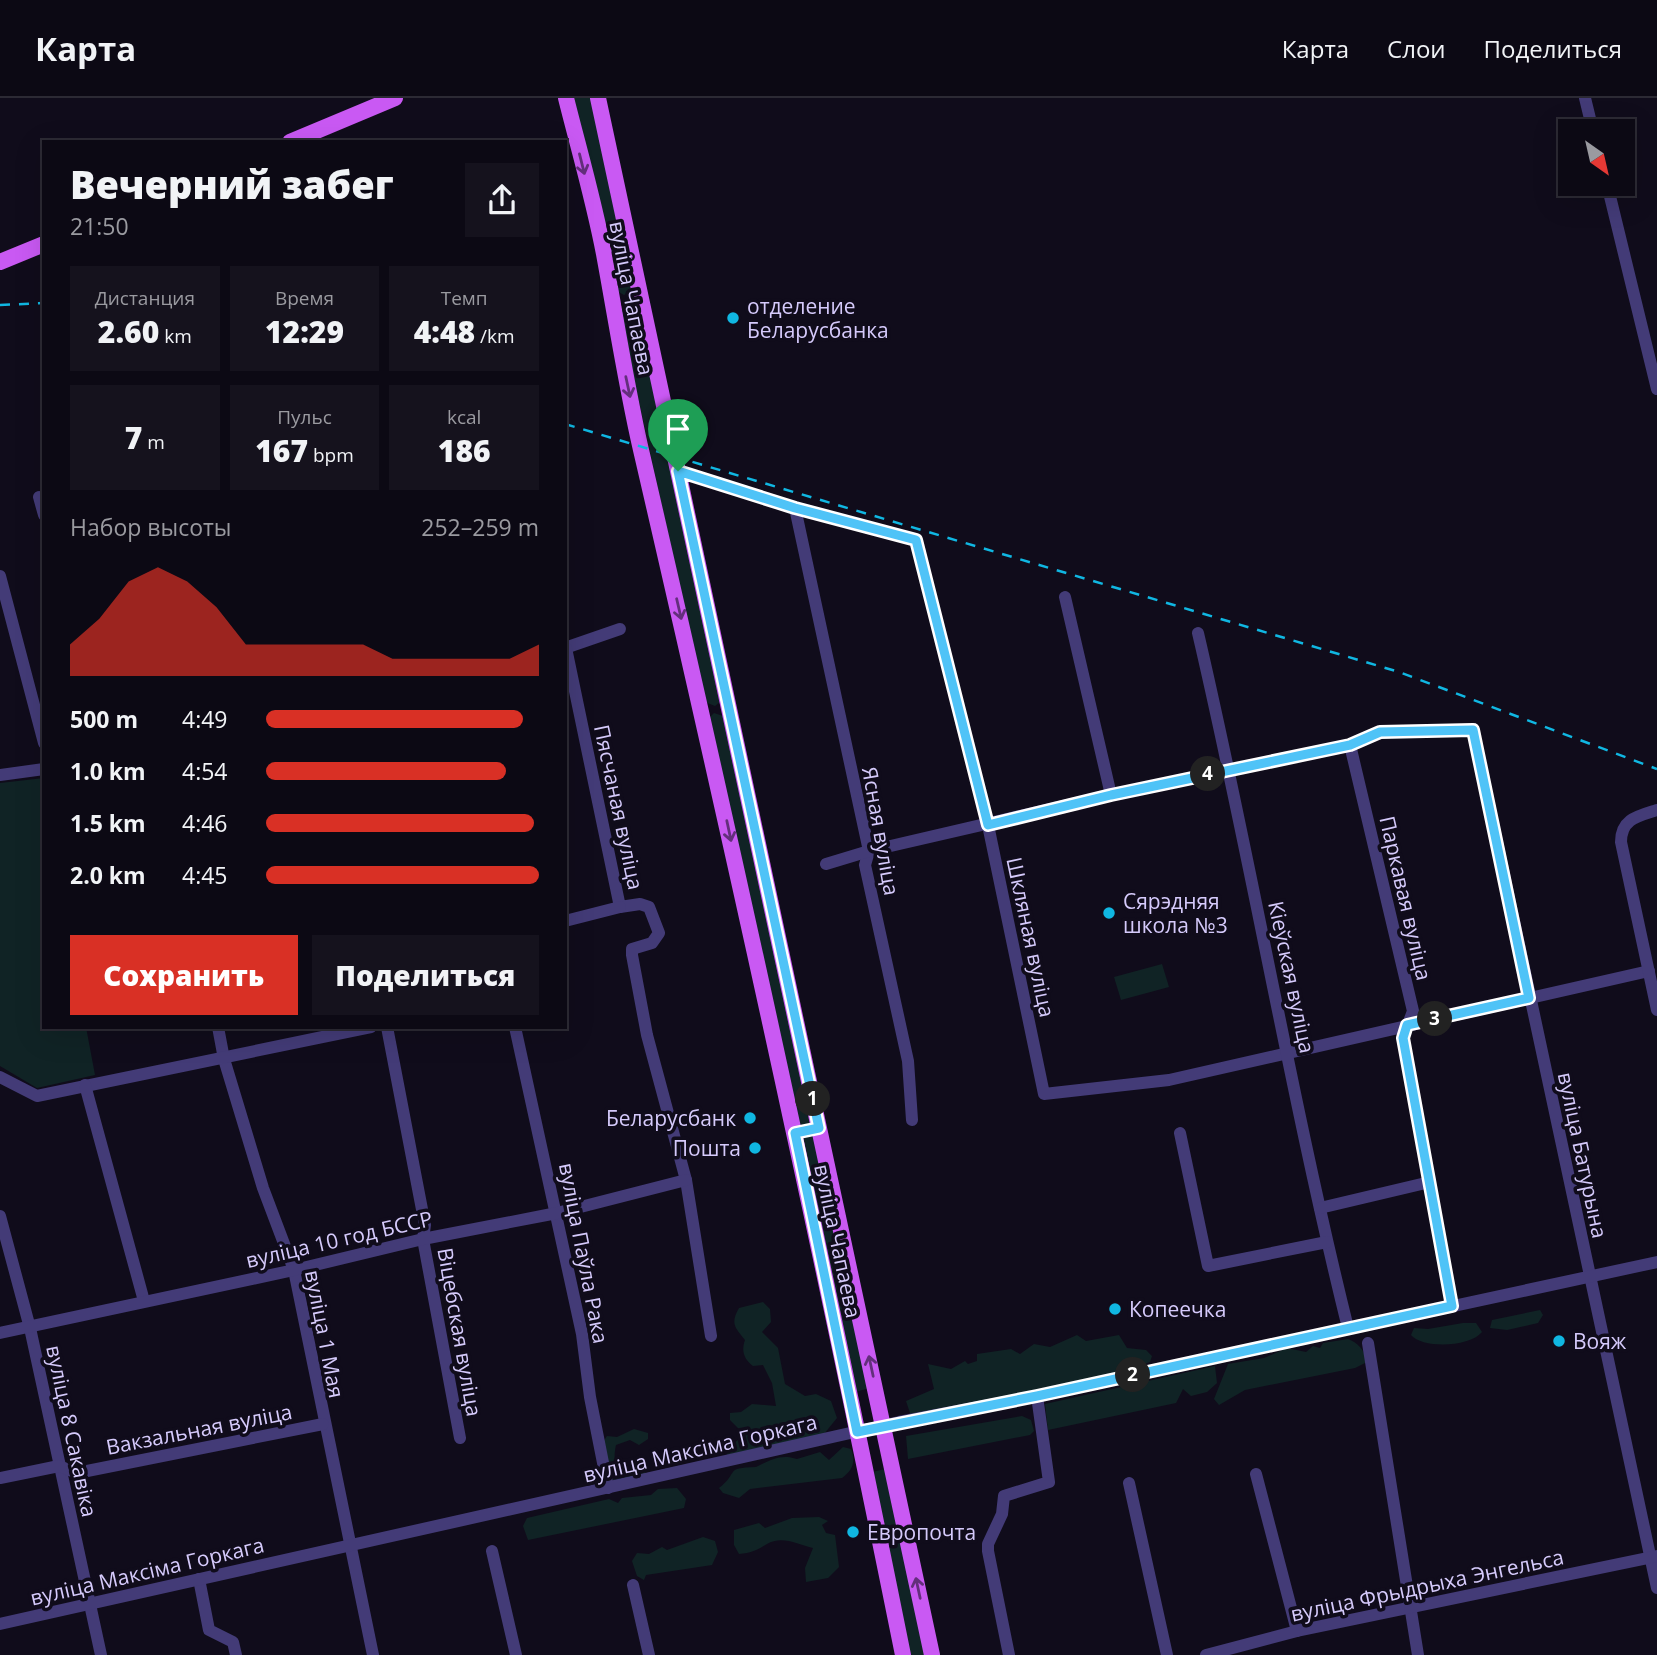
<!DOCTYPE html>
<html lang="ru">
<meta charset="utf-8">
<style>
:root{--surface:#0c0914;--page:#15121d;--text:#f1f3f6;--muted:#9a9aa0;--line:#2c2a34;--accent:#d93025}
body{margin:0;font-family:"Open Sans",sans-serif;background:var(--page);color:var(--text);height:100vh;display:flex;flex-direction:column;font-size:26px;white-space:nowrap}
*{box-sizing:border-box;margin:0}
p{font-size:23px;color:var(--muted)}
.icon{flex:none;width:38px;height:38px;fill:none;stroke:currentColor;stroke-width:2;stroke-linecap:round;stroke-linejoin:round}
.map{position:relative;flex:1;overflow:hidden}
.side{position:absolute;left:42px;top:42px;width:525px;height:889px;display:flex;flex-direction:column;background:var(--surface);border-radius:0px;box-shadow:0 7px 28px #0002,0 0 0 2px var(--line)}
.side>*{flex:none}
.needle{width:46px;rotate:146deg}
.fabs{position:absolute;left:1558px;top:21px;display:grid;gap:14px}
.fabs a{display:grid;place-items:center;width:77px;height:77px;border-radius:0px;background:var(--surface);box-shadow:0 7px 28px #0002,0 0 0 2px var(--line);font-size:35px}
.pin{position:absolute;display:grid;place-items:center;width:60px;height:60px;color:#fff;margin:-72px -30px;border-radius:50% 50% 50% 0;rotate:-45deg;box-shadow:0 0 7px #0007}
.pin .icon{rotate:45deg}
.km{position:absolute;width:35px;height:35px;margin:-18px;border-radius:50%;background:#222;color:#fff;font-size:19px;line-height:35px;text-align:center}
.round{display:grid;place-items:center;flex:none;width:74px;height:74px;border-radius:0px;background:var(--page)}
.summary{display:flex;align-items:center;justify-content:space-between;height:119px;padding:0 28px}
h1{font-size:38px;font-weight:800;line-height:52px}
.stats{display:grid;grid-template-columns:repeat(3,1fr);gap:10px;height:119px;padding:7px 28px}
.stats div{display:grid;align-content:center;border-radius:0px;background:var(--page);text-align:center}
.stats b{font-size:30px;font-weight:800}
.stats small{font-size:19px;font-weight:400}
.stats p{font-size:19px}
.chart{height:196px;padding:14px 28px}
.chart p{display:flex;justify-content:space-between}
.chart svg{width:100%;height:126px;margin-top:7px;fill:var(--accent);opacity:.7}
.action{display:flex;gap:14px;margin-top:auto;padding:14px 28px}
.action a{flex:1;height:80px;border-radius:0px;background:var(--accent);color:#fff;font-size:28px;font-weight:800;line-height:80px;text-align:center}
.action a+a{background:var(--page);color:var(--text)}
ul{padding:0 28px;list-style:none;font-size:23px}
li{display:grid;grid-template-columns:112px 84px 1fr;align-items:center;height:52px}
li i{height:18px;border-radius:9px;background:var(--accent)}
header{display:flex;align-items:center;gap:42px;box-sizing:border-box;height:98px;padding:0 35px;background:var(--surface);border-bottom:2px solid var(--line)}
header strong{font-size:33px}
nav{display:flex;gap:38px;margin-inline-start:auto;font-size:24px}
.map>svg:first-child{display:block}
.green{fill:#102325}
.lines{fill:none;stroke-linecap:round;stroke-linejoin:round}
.minor{stroke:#433b77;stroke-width:12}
.major{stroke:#c959f3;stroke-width:16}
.rail{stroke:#10b7e2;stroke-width:2.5;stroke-dasharray:10 9;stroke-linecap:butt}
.oneway{stroke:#632f7c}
.route-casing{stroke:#fff;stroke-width:14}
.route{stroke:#4fc3f7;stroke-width:9}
.poi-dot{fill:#10b7e2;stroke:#100c1b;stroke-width:2.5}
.labels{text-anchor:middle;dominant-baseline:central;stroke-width:7;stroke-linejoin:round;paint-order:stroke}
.street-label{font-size:21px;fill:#d5cafb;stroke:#100c1b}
.poi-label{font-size:21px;fill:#d5cafb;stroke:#100c1b;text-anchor:start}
</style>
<header>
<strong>Карта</strong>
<nav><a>Карта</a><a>Слои</a><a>Поделиться</a></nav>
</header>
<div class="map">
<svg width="1657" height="1557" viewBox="0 0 1657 1557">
<rect width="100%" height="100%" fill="#100c1b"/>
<!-- green -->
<g class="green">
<path d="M574,0H595L632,191L624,197L617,193Z"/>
<path d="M629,207L635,209L721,603L715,608L705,604L629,258L621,211Z"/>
<path d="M714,615L723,618L812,1023L808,1027H799L708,621Z"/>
<path d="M44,680V929H86L95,977L37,990L0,968V685Z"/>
<path d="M1162,866L1169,889L1121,902L1114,879Z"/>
<path d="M808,1038L816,1040L870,1290L855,1294L802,1042Z"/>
<path d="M763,1204L770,1211L771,1224L762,1234L778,1250L785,1286L805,1298L816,1296L831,1303L837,1320L824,1336L727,1357L728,1350L739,1341V1331L730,1322V1315L741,1314L752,1306L776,1308L772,1285L763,1267L753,1268C744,1261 741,1253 745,1242C735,1229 730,1226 739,1210Z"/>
<path d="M1540,1212L1543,1217L1538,1225L1507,1232L1490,1230L1492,1222Z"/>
<path d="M1463,1225H1476L1482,1234C1470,1249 1423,1251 1411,1237L1414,1230L1428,1231Z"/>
<path d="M1077,1237L1086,1243L1119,1237L1127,1250L1146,1252L1152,1258L1150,1264L1132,1271L911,1318L906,1303L934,1291L928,1266L951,1271L965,1263L968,1266L977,1263V1256L1011,1251L1020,1256L1034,1246L1050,1249Z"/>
<path d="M1348,1241C1358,1245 1367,1253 1365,1265L1355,1270L1245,1292L1219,1307L1214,1301L1228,1266L1264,1260L1287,1250L1306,1254L1313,1248L1320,1250L1323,1245Z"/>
<path d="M1215,1268L1217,1285L1207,1294L1191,1298L1183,1291L1176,1305L1048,1332L1045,1306Z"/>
<path d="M1022,1318L1031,1322L1034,1333L1030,1337L908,1361L906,1338Z"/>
<path d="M634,1331L648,1335V1341L639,1347L630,1342L616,1347C614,1356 613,1369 622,1375L646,1373L643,1378L613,1382L603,1344L607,1338L617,1339Z"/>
<path d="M843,1349L851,1351C856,1363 853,1372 842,1380L750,1391L739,1400L723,1395L719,1390C740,1374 723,1370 756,1369C769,1363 780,1355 797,1361L820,1354L829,1362Z"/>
<path d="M885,1371L926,1557H907L868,1375Z"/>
<path d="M677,1390L686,1401L684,1410L528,1442L523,1428L527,1420L609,1401L618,1405L622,1400L651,1397L658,1391Z"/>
<path d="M819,1419L828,1423L822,1427L826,1435L835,1437L839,1469L828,1480L806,1484L805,1470L813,1450C798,1446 781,1437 767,1446C757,1452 752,1455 739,1456L734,1447V1432L759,1425L765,1430L792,1420Z"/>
<path d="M703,1439L715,1443L718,1454L712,1467L646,1477L644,1482L637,1478L632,1463L637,1455L649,1456L662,1449L667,1452Z"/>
</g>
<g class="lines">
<!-- minor -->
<g class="minor">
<path d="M1585,0L1593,33"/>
<path d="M1607,86L1657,291"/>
<path d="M678,373L795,410L916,442L988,727L1044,996L1169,982L1649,873"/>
<path d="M39,399L44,417"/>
<path d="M795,410L869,753L865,767L908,963L912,1022"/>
<path d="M0,478L44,645"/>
<path d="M1065,499L1111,697"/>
<path d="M1198,535C1252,766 1291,1000 1348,1230"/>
<path d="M565,550L620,531"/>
<path d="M566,550L620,809L640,806L649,809L659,835L652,845L632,851V857L647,937L686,1082L711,1238"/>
<path d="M1350,647L1413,913L1403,940L1452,1208"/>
<path d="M0,677L44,671"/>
<path d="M1657,712C1638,718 1621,721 1621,744L1657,912"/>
<path d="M826,766L869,753L1111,697L1350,647L1380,634L1473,632L1657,1490"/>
<path d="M565,823L620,809"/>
<path d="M218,929L224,961L263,1090L294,1172L373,1557"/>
<path d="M387,929L425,1127L423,1141L460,1340"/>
<path d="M515,929L582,1236L590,1299L608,1390"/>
<path d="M0,979L37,998L371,929"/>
<path d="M85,987L144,1203"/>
<path d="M1180,1035L1208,1168L1327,1144"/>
<path d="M1320,1110L1430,1084"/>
<path d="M0,1118L30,1230L101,1557"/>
<path d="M0,1235L294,1172L423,1141L557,1115L686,1082"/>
<path d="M1368,1245L1418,1557"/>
<path d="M1256,1376L1297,1533"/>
<path d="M0,1380L59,1368L77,1375L323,1326"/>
<path d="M1129,1385L1167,1557"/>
<path d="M492,1453L516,1557"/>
<path d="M199,1481L209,1532L233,1544L236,1557"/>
<path d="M633,1487L649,1557"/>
<path d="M0,1526L899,1324L1037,1298L1657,1164"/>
<path d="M1009,1557L988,1453V1446L1002,1416L1004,1398L1049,1384L1037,1298"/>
<path d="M1206,1557L1297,1533L1657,1458"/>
</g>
<!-- major -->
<g class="major">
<path d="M566,0C579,52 594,103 604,156C616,221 626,287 641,352C734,753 822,1154 903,1557"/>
<path d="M598,0L932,1557"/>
<path d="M290,44L395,0"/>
<path d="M0,164L44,146"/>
</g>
<!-- rail -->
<g class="rail">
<path d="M0,207L44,205"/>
<path d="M565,326L1399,574L1657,671"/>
</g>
</g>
<!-- one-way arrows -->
<defs><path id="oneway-shaft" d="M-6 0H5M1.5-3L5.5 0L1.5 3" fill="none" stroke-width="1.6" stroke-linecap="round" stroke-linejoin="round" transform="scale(1.75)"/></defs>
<g class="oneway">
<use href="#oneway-shaft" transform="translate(582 66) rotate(76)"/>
<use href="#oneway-shaft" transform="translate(628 289) rotate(78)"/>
<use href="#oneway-shaft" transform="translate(679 511) rotate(77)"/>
<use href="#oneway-shaft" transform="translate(729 733) rotate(78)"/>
<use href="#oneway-shaft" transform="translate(871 1268) rotate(-102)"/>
<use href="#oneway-shaft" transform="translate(918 1490) rotate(-102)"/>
</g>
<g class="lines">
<!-- route casing -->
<g class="route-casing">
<path id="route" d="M678,373L795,410L916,442L988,727L1111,697L1350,647L1380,634L1473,632L1529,900L1407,927L1403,940L1452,1208L1037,1298L857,1334L795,1035L819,1030Z"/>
</g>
<!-- route -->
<use href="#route" class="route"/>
</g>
<!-- markers -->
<g class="poi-dot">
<circle cx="733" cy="220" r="7"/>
<circle cx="1109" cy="815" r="7"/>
<circle cx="750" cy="1020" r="7"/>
<circle cx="755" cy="1050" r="7"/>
<circle cx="1115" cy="1211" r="7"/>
<circle cx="1559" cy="1243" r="7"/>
<circle cx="853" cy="1434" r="7"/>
</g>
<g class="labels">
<!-- street labels -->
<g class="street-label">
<text transform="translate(632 200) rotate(79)">вуліца Чапаева</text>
<text transform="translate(619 709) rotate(78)">Пясчаная вуліца</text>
<text transform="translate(881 733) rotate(80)">Ясная вуліца</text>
<text transform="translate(1406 800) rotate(77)">Паркавая вуліца</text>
<text transform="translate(1031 839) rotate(78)">Шкляная вуліца</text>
<text transform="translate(1292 879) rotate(78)">Кіеўская вуліца</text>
<text transform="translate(1583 1057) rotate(78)">вуліца Батурына</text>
<text transform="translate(339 1141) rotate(-13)">вуліца 10 год БССР</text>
<text transform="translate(838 1143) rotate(78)">вуліца Чапаева</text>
<text transform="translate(584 1155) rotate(79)">вуліца Паўла Рака</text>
<text transform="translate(460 1234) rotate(80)">Віцебская вуліца</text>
<text transform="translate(325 1236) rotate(79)">вуліца 1 Мая</text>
<text transform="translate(199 1331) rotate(-11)">Вакзальная вуліца</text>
<text transform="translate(72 1333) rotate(78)">вуліца 8 Сакавіка</text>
<text transform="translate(700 1350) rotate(-13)">вуліца Максіма Горкага</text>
<text transform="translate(147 1473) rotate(-13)">вуліца Максіма Горкага</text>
<text transform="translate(1427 1487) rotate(-12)">вуліца Фрыдрыха Энгельса</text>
</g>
<!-- poi labels -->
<g class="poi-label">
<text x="747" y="208">отделение<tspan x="747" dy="24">Беларусбанка</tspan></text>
<text x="1123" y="803">Сярэдняя<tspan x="1123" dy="24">школа №3</tspan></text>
<text x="736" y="1020" text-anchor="end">Беларусбанк</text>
<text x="741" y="1050" text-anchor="end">Пошта</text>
<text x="1129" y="1211">Копеечка</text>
<text x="1573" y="1243">Вояж</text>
<text x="867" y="1434">Европочта</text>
</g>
</g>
</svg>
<div class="fabs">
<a><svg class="needle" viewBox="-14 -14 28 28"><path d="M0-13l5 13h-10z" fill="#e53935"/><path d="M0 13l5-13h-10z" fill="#9a9aa0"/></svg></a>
</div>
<div class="pin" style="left:678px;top:373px;background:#1e9e55"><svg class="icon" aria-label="arrive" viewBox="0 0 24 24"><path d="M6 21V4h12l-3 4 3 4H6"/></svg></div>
<b class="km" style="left:813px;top:1001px">1</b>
<b class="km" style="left:1133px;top:1277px">2</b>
<b class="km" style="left:1435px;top:921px">3</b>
<b class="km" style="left:1208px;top:676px">4</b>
<section class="side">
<div class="summary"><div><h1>Вечерний забег</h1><p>21:50</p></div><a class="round"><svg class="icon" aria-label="share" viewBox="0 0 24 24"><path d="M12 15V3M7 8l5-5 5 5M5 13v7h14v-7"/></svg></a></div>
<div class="stats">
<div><p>Дистанция</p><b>2.60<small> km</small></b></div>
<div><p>Время</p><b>12:29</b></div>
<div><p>Темп</p><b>4:48<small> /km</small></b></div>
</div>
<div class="stats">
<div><b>7<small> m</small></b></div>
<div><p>Пульс</p><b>167<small> bpm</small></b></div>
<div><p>kcal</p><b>186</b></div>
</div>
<div class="chart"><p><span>Набор высоты</span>252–259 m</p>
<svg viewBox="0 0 160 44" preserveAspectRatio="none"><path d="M0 44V33L10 24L20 11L30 6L40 11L50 20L60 33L70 33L80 33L90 33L100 33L110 38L120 38L130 38L140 38L150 38L160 33V44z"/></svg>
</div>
<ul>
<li><b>500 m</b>4:49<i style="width:94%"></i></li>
<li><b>1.0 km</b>4:54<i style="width:88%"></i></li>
<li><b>1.5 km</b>4:46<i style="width:98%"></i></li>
<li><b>2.0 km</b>4:45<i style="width:100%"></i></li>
</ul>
<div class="action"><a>Сохранить</a><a>Поделиться</a></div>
</section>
</div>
